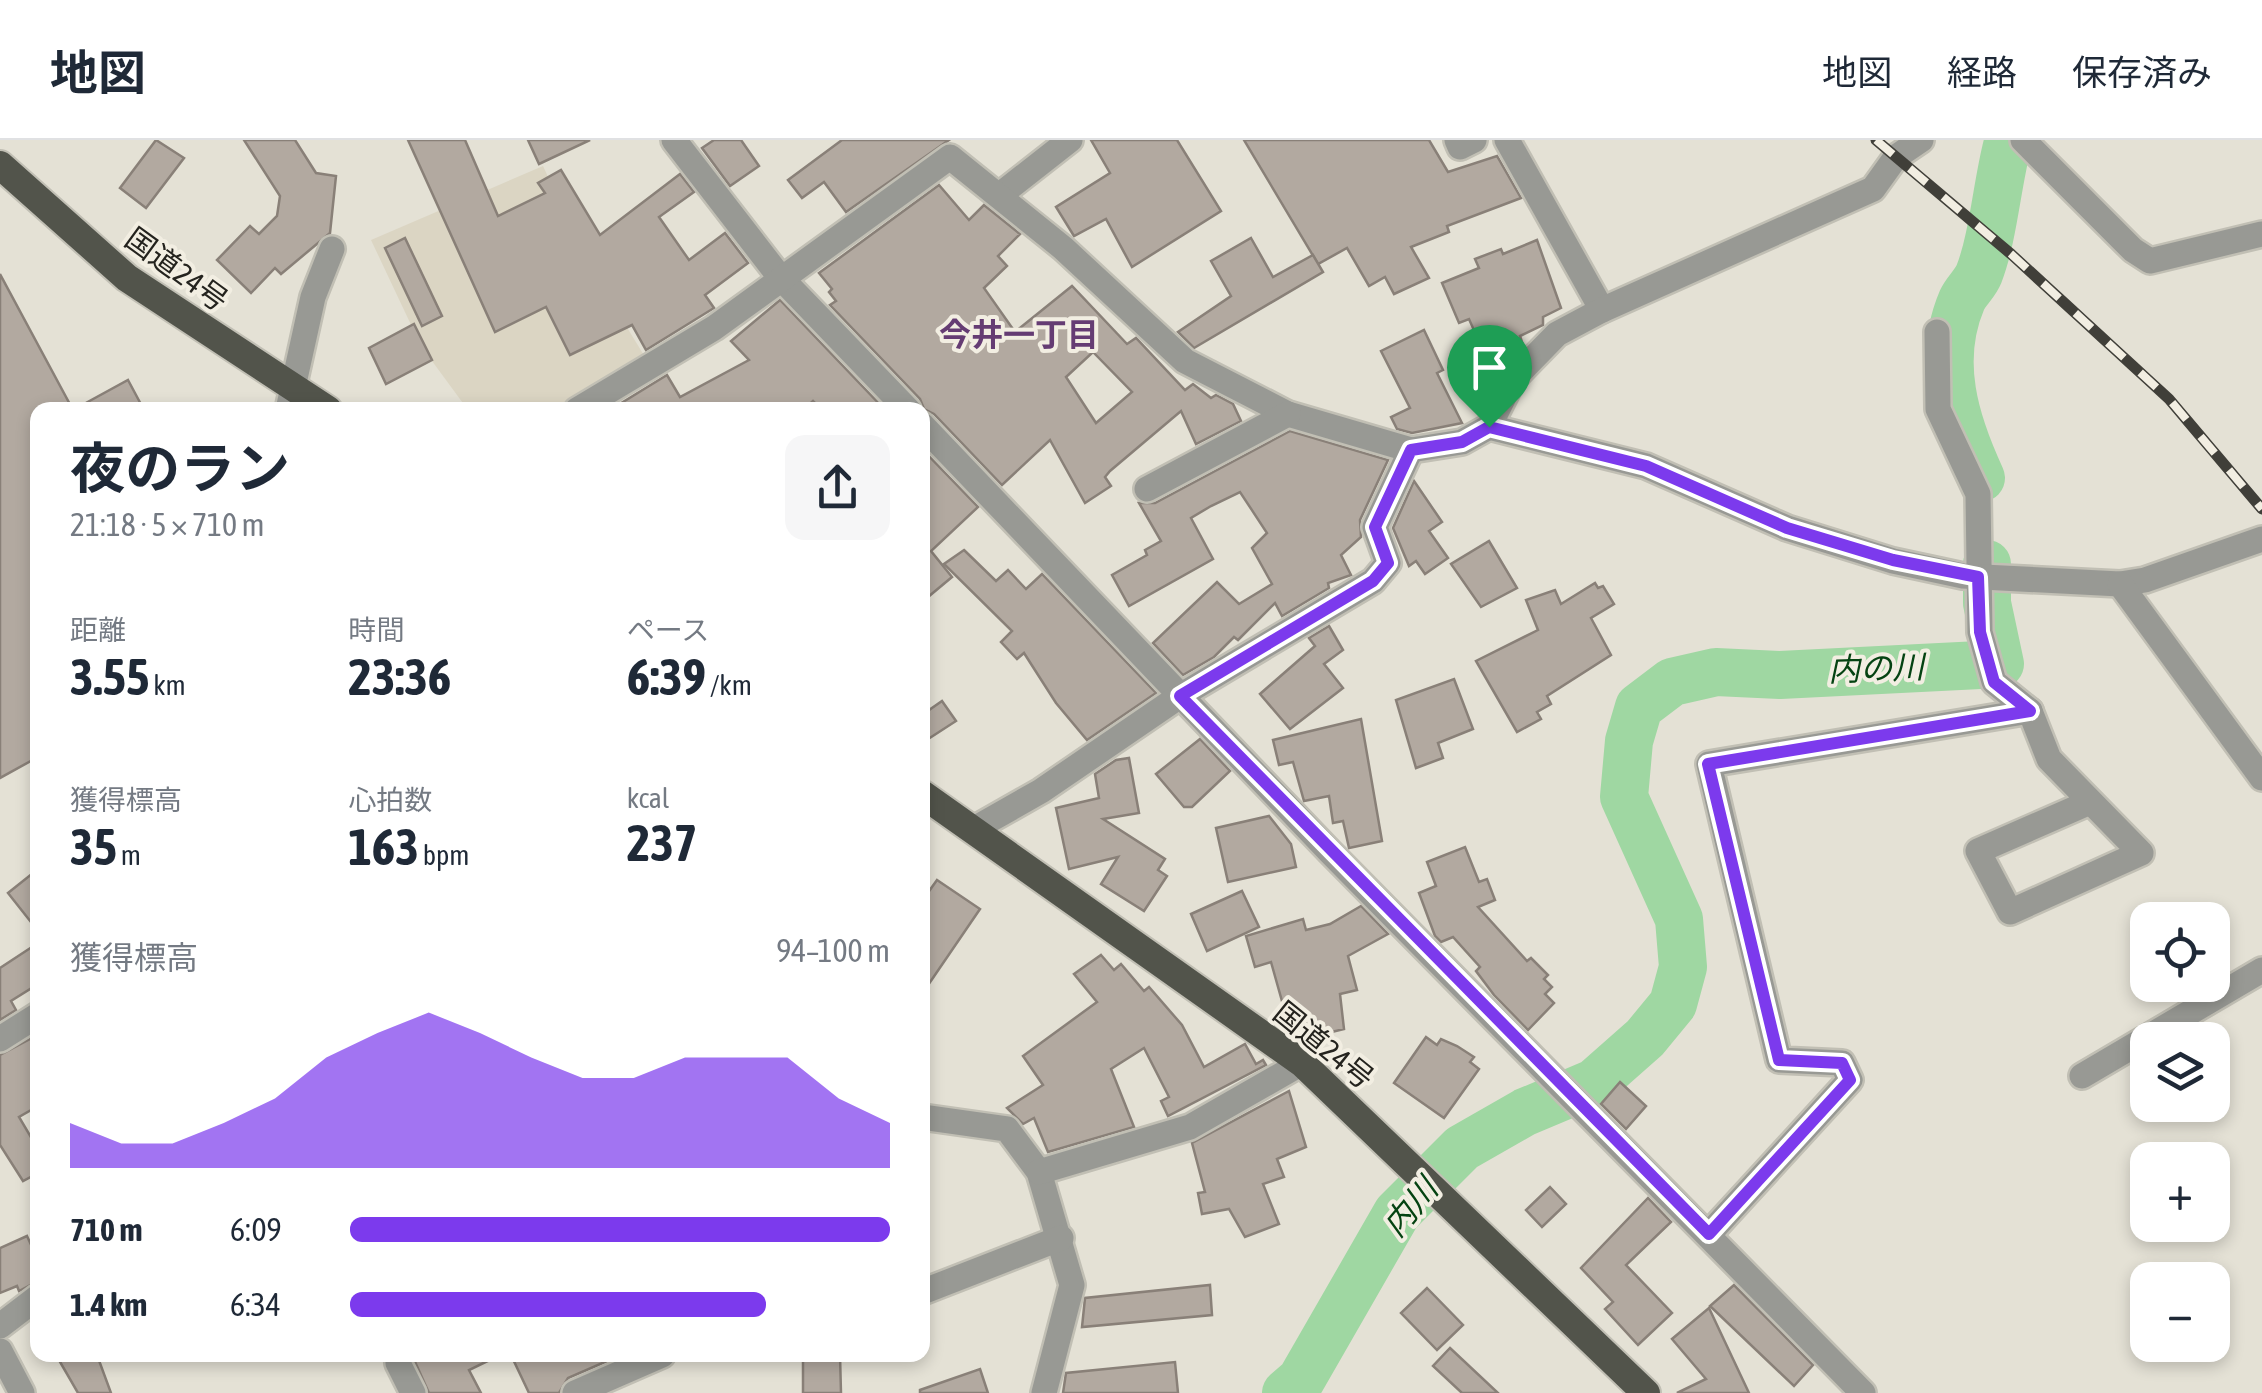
<!DOCTYPE html>
<html lang="ja">
<meta charset="utf-8">
<style>
:root{--surface:#fff;--page:#f6f6f7;--text:#1f2937;--muted:#747a83;--line:#e0e1e3;--accent:#7c3aed}
body{margin:0;font-family:"Asap Condensed","Noto Sans JP",sans-serif;background:var(--page);color:var(--text);height:100vh;display:flex;flex-direction:column;font-size:38px;white-space:nowrap}
*{box-sizing:border-box;margin:0}
p{font-size:32px;color:var(--muted)}
.icon{flex:none;width:55px;height:55px;fill:none;stroke:currentColor;stroke-width:2;stroke-linecap:round;stroke-linejoin:round}
.map{position:relative;flex:1;overflow:hidden}
.sheet{position:absolute;left:30px;top:262px;width:900px;height:960px;display:flex;flex-direction:column;background:var(--surface);border-radius:20px;box-shadow:0 5px 15px #0003}
.sheet>*{flex:none}
.controls{position:absolute;left:2130px;top:762px;display:grid;gap:20px}
.controls a{display:grid;place-items:center;width:100px;height:100px;border-radius:20px;background:var(--surface);box-shadow:0 5px 15px #0003;font-size:50px}
.pin{position:absolute;display:grid;place-items:center;width:85px;height:85px;color:#fff;margin:-102px -42px;border-radius:50% 50% 50% 0;rotate:-45deg;box-shadow:0 0 10px #0007}
.pin .icon{rotate:45deg}
.round{display:grid;place-items:center;flex:none;width:105px;height:105px;border-radius:20px;background:var(--page)}
.headline{display:flex;align-items:center;justify-content:space-between;height:170px;padding:0 40px}
h1{font-size:55px;font-weight:700;line-height:75px}
.metrics{display:grid;grid-template-columns:repeat(3,1fr);gap:15px;height:170px;padding:10px 40px}
.metrics div{display:grid;align-content:center}
.metrics b{font-size:50px;font-weight:700}
.metrics small{font-size:28px;font-weight:400}
.metrics p{font-size:28px}
.chart{height:280px;padding:20px 40px}
.chart p{display:flex;justify-content:space-between}
.chart svg{width:100%;height:180px;margin-top:10px;fill:var(--accent);opacity:.7}
ul{padding:0 40px;list-style:none;font-size:32px}
li{display:grid;grid-template-columns:160px 120px 1fr;align-items:center;height:75px}
li i{height:25px;border-radius:12px;background:var(--accent)}
header{display:flex;align-items:center;gap:60px;box-sizing:border-box;height:140px;padding:0 50px;background:var(--surface);border-bottom:2px solid var(--line)}
header strong{font-size:48px}
nav{display:flex;gap:55px;margin-inline-start:auto;font-size:35px}
.map>svg:first-child{display:block}
.built{fill:#dbd5c3}
.lines{fill:none;stroke-linecap:round;stroke-linejoin:round}
.river{stroke:#9fd7a2;stroke-width:48}
.building{fill:#b2a9a0;stroke:#898078;stroke-width:2.5;fill-rule:evenodd}
.minor-casing{stroke:#c1bfb4;stroke-width:30}
.trunk-casing{stroke:#c1bfb4;stroke-width:32}
.minor{stroke:#989994;stroke-width:25}
.trunk{stroke:#52544b;stroke-width:28}
.rail-casing{stroke:#403f39;stroke-width:11}
.rail{stroke:#f2eee2;stroke-width:8;stroke-dasharray:22;stroke-linecap:butt}
.route-casing{stroke:#fff;stroke-width:20}
.route{stroke:#7c3aed;stroke-width:12}
.labels{text-anchor:middle;dominant-baseline:central;stroke-width:8;stroke-linejoin:round;paint-order:stroke}
.street-label{font-size:30px;fill:#24231e;stroke:#f2eee2}
.neighbourhood-label{font-size:32px;font-weight:bold;fill:#653c73;stroke:#f2eee2}
.water-label{font-size:32px;font-style:italic;fill:#054312;stroke:#f2eee2}
</style>
<header>
<strong>地図</strong>
<nav><a>地図</a><a>経路</a><a>保存済み</a></nav>
</header>
<div class="map">
<svg width="2262" height="1253" viewBox="0 0 2262 1253">
<rect width="100%" height="100%" fill="#e4e1d5"/>
<!-- built -->
<path class="built" d="M543,26L589,125L645,217L565,270H468L421,206L371,100Z"/>
<g class="lines">
<!-- river -->
<g class="river">
<path d="M1981,338C1955,282 1936,221 1962,160C1966,151 1975,144 1979,134C1993,98 1997,45 2007,6L2014,0"/>
<path d="M1286,1253L1301,1240L1397,1073L1462,1008L1525,972L1594,943L1645,898L1673,864L1683,827L1679,779L1624,657L1629,601L1639,567L1672,542L1716,532L1780,535L2000,524L1987,463V424"/>
</g>
</g>
<!-- building -->
<g class="building">
<path d="M156,0L184,18L146,68L120,48Z"/>
<path d="M244,0H295L316,33L336,36L330,93L281,134L275,128L251,153L217,120L250,86L259,94L277,76L280,56Z"/>
<path d="M408,0H465L498,76L545,53L538,43L561,30L600,95L680,34L694,52L659,77L689,120L725,93L748,123L705,155L714,168L646,210L632,185L570,215L546,167L495,192Z"/>
<path d="M528,0H590L539,24Z"/>
<path d="M714,0H741L759,26L730,46L702,8Z"/>
<path d="M842,0H949L846,72L824,42L802,58L788,40Z"/>
<path d="M1091,0H1177L1221,71L1132,127L1106,79L1074,96L1056,67L1110,33Z"/>
<path d="M1244,0H1429L1448,32L1497,16L1521,58L1447,86L1449,92L1411,107L1429,138L1394,154L1385,137L1369,146L1347,108L1318,124Z"/>
<path d="M939,45L969,80L984,65L1020,94L998,116L1007,126L984,148L1015,192L1072,146L1127,204L1136,198L1185,250L1193,244L1211,258L1216,255L1233,264L1241,281L1196,304L1181,271L1110,331L1105,337L1111,346L1085,363L1050,300L1002,345L934,274L924,269L920,259L830,165L836,161L829,152L832,149L819,133ZM1093,212L1132,252L1096,283L1066,237Z"/>
<path d="M405,98L442,176L422,186L385,108Z"/>
<path d="M1251,98L1273,137L1313,115L1323,132L1194,208L1178,192L1231,156L1211,121Z"/>
<path d="M1537,100L1561,168L1543,177V185L1520,196L1523,205L1516,213L1499,220L1494,209L1484,213L1469,179L1459,183L1442,143L1479,128L1475,119L1501,109L1503,114Z"/>
<path d="M0,134L73,270H38V617L0,638Z"/>
<path d="M780,160L885,270H822L813,261L803,270H610L667,235L680,257L749,220L731,201Z"/>
<path d="M414,184L432,220L386,244L369,208Z"/>
<path d="M1424,190L1443,230L1437,233L1462,283L1412,293L1397,289L1391,277L1410,268L1381,211Z"/>
<path d="M128,240L144,270H73Z"/>
<path d="M1290,291L1388,320L1360,380L1361,397L1341,415L1351,435L1328,443L1329,448L1282,476L1275,463L1238,500L1234,497L1214,517L1183,535L1153,503L1217,442L1239,464L1272,444L1252,408L1267,393L1240,352L1211,366L1191,378L1213,419L1129,466L1112,435L1147,415L1145,410L1161,401L1139,363H1155Z"/>
<path d="M922,309L978,367L931,411L952,437L922,462Z"/>
<path d="M1414,341L1442,382L1429,391L1448,418L1425,434L1416,421L1409,426L1393,388Z"/>
<path d="M1489,401L1517,448L1481,467L1451,424Z"/>
<path d="M964,410L996,441L1008,430L1026,449L1042,434L1156,553L1087,600L1056,563L1024,513L1017,519L1001,502L1012,491L944,424Z"/>
<path d="M1595,443L1598,448L1603,446L1614,464L1591,478L1611,515L1547,556L1551,564L1537,572L1541,579L1517,592L1476,521L1538,490L1526,460L1555,450L1561,464Z"/>
<path d="M1329,486L1343,510L1324,524L1343,548L1290,589L1260,554L1315,506L1309,498Z"/>
<path d="M1454,539L1473,589L1438,603L1443,618L1416,628L1396,560Z"/>
<path d="M942,561L956,581L922,603V575Z"/>
<path d="M1361,579L1382,701L1349,708L1343,681L1333,683L1329,656L1304,661L1293,622L1279,625L1273,600Z"/>
<path d="M1200,599L1230,631L1192,667H1184L1156,634Z"/>
<path d="M1129,618L1139,673L1103,679L1165,719L1158,730L1167,736L1144,771L1101,744L1118,717L1069,729L1056,668L1099,658L1095,634L1116,620Z"/>
<path d="M1269,676L1291,704L1296,727L1228,742L1216,688Z"/>
<path d="M1465,707L1479,742L1487,739L1495,760L1478,767L1527,821L1531,818L1548,835L1544,839L1552,847L1545,854L1554,863L1528,890L1494,855L1476,831L1480,827L1453,797L1441,802L1435,796L1419,753L1436,746L1427,722Z"/>
<path d="M38,729V791L8,753Z"/>
<path d="M937,740L980,769L922,854V761Z"/>
<path d="M1242,751L1259,787L1207,811L1191,774Z"/>
<path d="M1361,766L1388,794L1348,816L1357,850L1340,854L1344,889L1311,897L1306,881L1289,886L1271,822L1255,827L1246,796L1303,779L1306,790L1330,784Z"/>
<path d="M38,803V844L11,861L16,870L0,880V828Z"/>
<path d="M1101,815L1114,830L1121,824L1144,851L1149,847L1182,885L1204,927L1245,904L1256,924L1263,920L1266,925L1168,976L1161,961L1169,957L1144,908L1111,929L1134,987L1048,1012L1034,978L1023,984L1007,968L1043,945L1023,916L1097,862L1074,834Z"/>
<path d="M1426,897L1437,905L1441,899L1457,906L1474,917L1470,922L1479,929L1444,978L1394,943Z"/>
<path d="M32,898L38,908V966L19,977L38,1009V1033L23,1041L0,1005V915Z"/>
<path d="M1620,942L1646,966L1626,989L1601,964Z"/>
<path d="M1289,951L1306,1007L1277,1019L1284,1037L1263,1044L1279,1084L1245,1097L1229,1069L1202,1074L1198,1053L1205,1052L1192,1003Z"/>
<path d="M1550,1047L1566,1064L1542,1087L1526,1070Z"/>
<path d="M1648,1058L1671,1082L1626,1125L1672,1173L1638,1205L1605,1169L1613,1162L1581,1128Z"/>
<path d="M27,1096L38,1120V1141L19,1151L17,1146L0,1153V1108Z"/>
<path d="M1210,1145L1212,1175L1082,1187L1085,1158Z"/>
<path d="M1734,1145L1813,1225L1794,1246L1710,1166Z"/>
<path d="M1427,1148L1463,1185L1437,1210L1401,1173Z"/>
<path d="M1709,1168L1749,1253H1677L1706,1239L1672,1199Z"/>
<path d="M1450,1208L1498,1253H1462L1433,1226Z"/>
<path d="M56,1215H97L111,1253H78Z"/>
<path d="M412,1215H500L469,1230L481,1253H429Z"/>
<path d="M511,1215H621L568,1238L559,1253H529Z"/>
<path d="M803,1215H840L841,1253H803Z"/>
<path d="M1175,1222L1178,1253H1063L1066,1233Z"/>
<path d="M980,1229L988,1253H920V1250Z"/>
</g>
<g class="lines">
<!-- minor casing -->
<g class="minor-casing">
<g id="minor">
<path d="M674,0L779,136L908,270"/>
<path d="M1457,0L1460,7L1474,0"/>
<path d="M1507,0L1602,170"/>
<path d="M2023,0L2133,110L2150,121L2262,94"/>
<path d="M1001,54L1070,0"/>
<path d="M1937,192L1938,269L1978,354L1980,492L1994,542L2030,571L2049,619L2141,713L2010,772L1978,711L2090,662"/>
<path d="M288,270L313,157L332,109"/>
<path d="M577,270L714,188L950,17L1063,108L1185,221L1288,274L1411,310L1462,302L1489,287L1513,239L1557,194L1602,170L1873,49L1896,17L1921,0"/>
<path d="M922,285L1330,712L1863,1253"/>
<path d="M1489,287L1646,326L1787,388L1893,421L1963,436L2120,444L2145,440L2262,399"/>
<path d="M1147,349L1288,274"/>
<path d="M2120,444L2262,638"/>
<path d="M974,689L1041,651L1180,556L1373,441L1388,423L1375,387L1411,310"/>
<path d="M0,899L38,875"/>
<path d="M2082,936L2262,830"/>
<path d="M922,977L1007,989L1039,1032L1072,1145L1044,1253"/>
<path d="M1039,1032L1190,987L1302,923"/>
<path d="M1709,1094L1850,940L1842,923L1779,920L1709,624L2030,571"/>
<path d="M922,1152L1061,1098"/>
<path d="M0,1186L38,1157"/>
<path d="M0,1211L22,1253"/>
<path d="M398,1223L413,1253"/>
<path d="M575,1253L662,1215"/>
</g>
</g>
<!-- trunk casing -->
<g class="trunk-casing">
<g id="trunk">
<path d="M0,25L127,138L328,270"/>
<path d="M922,654L1302,923L1646,1253"/>
</g>
</g>
<!-- minor -->
<use href="#minor" class="minor"/>
<!-- trunk -->
<use href="#trunk" class="trunk"/>
<!-- rail casing -->
<g class="rail-casing">
<path id="rail" d="M1876,0L2011,114L2169,259L2262,369"/>
</g>
<!-- rail -->
<use href="#rail" class="rail"/>
</g>
<g class="lines">
<!-- route casing -->
<g class="route-casing">
<path id="route" d="M1489,287L1646,326L1787,388L1893,420L1978,437L1980,492L1994,542L2030,571L1708,624L1779,920L1842,923L1850,940L1709,1094L1180,556L1373,441L1388,423L1375,387L1411,310L1462,302Z"/>
</g>
<!-- route -->
<use href="#route" class="route"/>
</g>
<g class="labels">
<!-- street labels -->
<g class="street-label">
<text transform="translate(177 129) rotate(36)">国道24号</text>
<text transform="translate(1324 905) rotate(39)">国道24号</text>
</g>
<!-- neighbourhood labels -->
<g class="neighbourhood-label">
<text x="1019" y="194">今井一丁目</text>
</g>
<!-- water labels -->
<g class="water-label">
<text transform="translate(1876 528) rotate(-2)">内の川</text>
<text transform="translate(1410 1067) rotate(-50)">内川</text>
</g>
</g>
</svg>
<div class="controls">
<a><svg class="icon" aria-label="locate" viewBox="0 0 24 24"><circle cx="12" cy="12" r="6"/><path d="M12 2v4M12 18v4M2 12h4M18 12h4"/></svg></a>
<a><svg class="icon" aria-label="layers" viewBox="0 0 24 24"><path d="M12 4l9 5-9 5-9-5zM3 14l9 5 9-5"/></svg></a>
<a>+</a>
<a>−</a>
</div>
<div class="pin" style="left:1489px;top:287px;background:#1e9e55"><svg class="icon" aria-label="arrive" viewBox="0 0 24 24"><path d="M6 21V4h12l-3 4 3 4H6"/></svg></div>
<section class="sheet">
<div class="headline"><div><h1>夜のラン</h1><p>21:18 · 5 × 710 m</p></div><a class="round"><svg class="icon" aria-label="share" viewBox="0 0 24 24"><path d="M12 15V3M7 8l5-5 5 5M5 13v7h14v-7"/></svg></a></div>
<div class="metrics">
<div><p>距離</p><b>3.55<small> km</small></b></div>
<div><p>時間</p><b>23:36</b></div>
<div><p>ペース</p><b>6:39<small> /km</small></b></div>
</div>
<div class="metrics">
<div><p>獲得標高</p><b>35<small> m</small></b></div>
<div><p>心拍数</p><b>163<small> bpm</small></b></div>
<div><p>kcal</p><b>237</b></div>
</div>
<div class="chart"><p><span>獲得標高</span>94–100 m</p>
<svg viewBox="0 0 160 44" preserveAspectRatio="none"><path d="M0 44V33L10 38L20 38L30 33L40 27L50 17L60 11L70 6L80 11L90 17L100 22L110 22L120 17L130 17L140 17L150 27L160 33V44z"/></svg>
</div>
<ul>
<li><b>710 m</b>6:09<i style="width:100%"></i></li>
<li><b>1.4 km</b>6:34<i style="width:77%"></i></li>
</ul>
</section>
</div>
